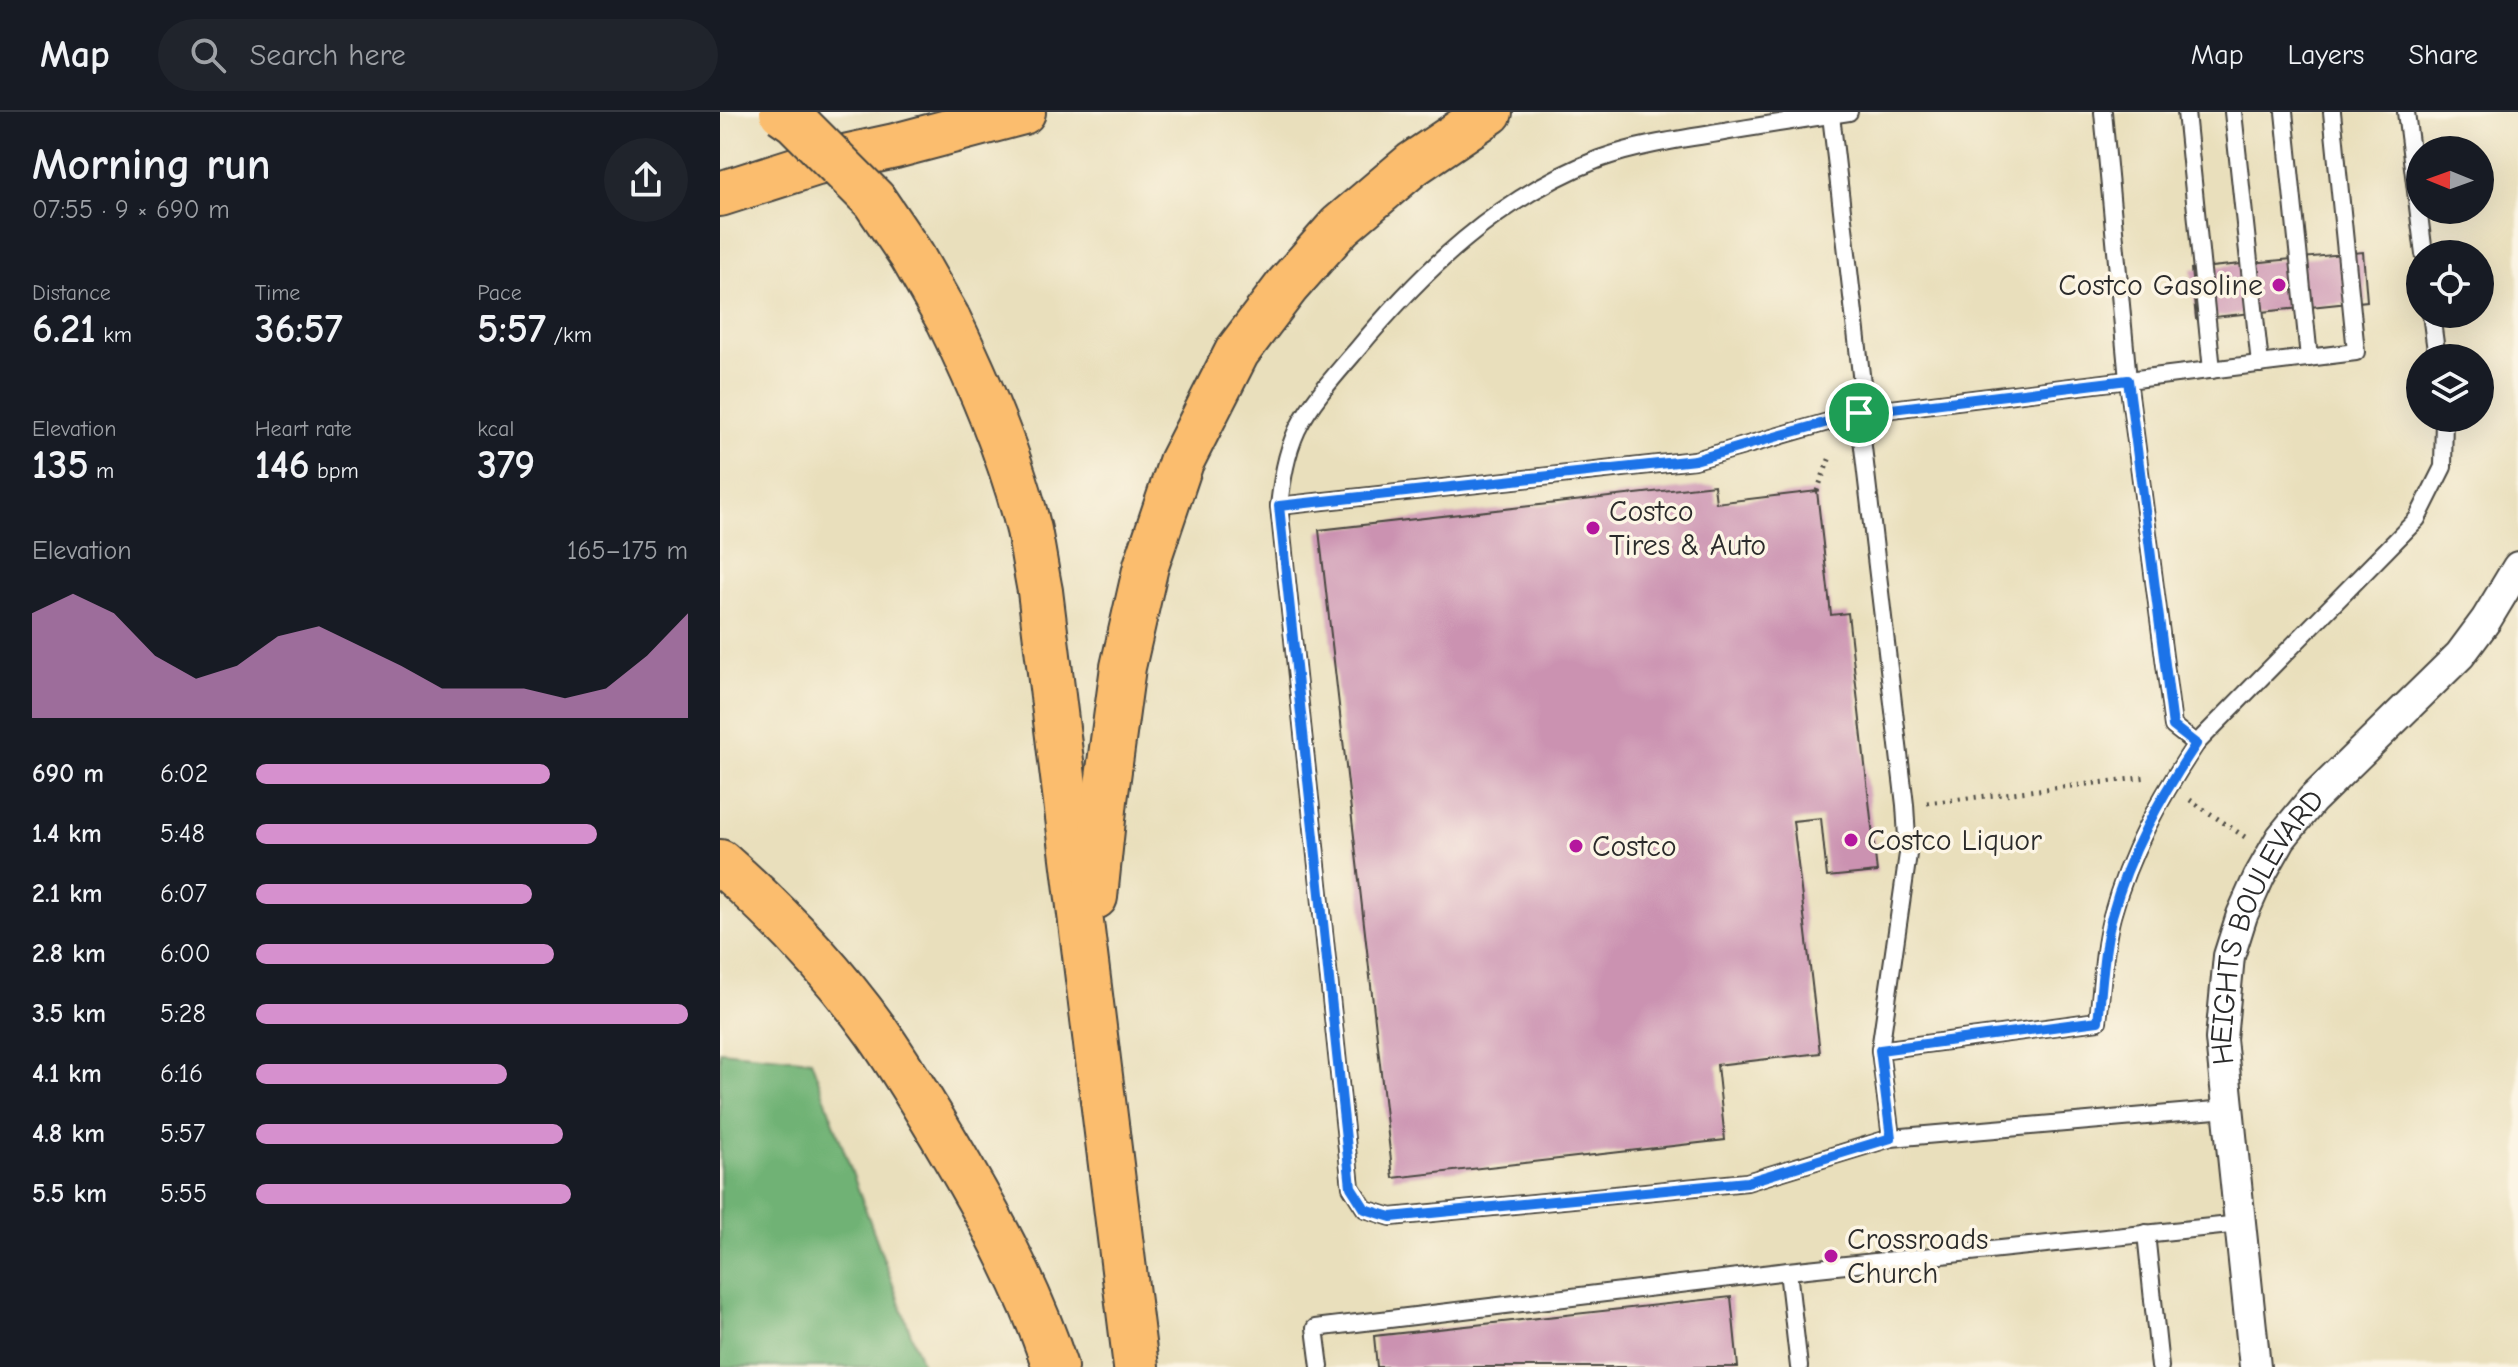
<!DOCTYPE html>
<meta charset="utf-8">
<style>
:root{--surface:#171b24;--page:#20242c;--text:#f1f3f6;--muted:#9ea1a6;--line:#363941;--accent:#d690ce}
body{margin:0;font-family:"Comic Neue",sans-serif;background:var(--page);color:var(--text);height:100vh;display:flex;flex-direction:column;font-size:30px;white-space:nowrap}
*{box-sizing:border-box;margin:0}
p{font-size:26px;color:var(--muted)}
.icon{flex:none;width:44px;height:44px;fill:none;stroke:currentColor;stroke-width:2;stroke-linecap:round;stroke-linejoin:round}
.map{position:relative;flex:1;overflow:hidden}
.panel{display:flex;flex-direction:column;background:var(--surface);width:720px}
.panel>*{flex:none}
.needle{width:52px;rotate:271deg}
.tools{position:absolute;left:1686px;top:24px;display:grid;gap:16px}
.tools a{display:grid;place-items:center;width:88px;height:88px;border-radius:50%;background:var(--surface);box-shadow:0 8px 32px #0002;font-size:40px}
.pin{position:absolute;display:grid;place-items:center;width:68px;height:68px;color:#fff;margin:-34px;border:4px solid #fff;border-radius:50%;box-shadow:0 2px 8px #0007}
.round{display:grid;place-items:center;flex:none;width:84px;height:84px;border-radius:42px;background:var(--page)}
.overview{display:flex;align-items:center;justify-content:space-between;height:136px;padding:0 32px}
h1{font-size:44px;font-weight:700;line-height:60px}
.figures{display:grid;grid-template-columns:repeat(3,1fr);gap:12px;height:136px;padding:8px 32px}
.figures div{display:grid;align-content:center}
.figures b{font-size:40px;font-weight:700}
.figures small{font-size:22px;font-weight:400}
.figures p{font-size:22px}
.chart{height:224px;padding:16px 32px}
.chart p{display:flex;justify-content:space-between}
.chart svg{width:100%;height:144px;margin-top:8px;fill:var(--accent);opacity:.7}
ul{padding:0 32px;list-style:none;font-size:26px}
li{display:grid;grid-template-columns:128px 96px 1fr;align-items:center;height:60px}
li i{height:20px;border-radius:10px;background:var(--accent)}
header{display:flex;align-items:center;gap:48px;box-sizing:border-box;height:112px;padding:0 40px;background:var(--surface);border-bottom:2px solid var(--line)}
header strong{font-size:38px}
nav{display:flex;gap:44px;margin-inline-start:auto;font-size:28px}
.search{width:560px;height:72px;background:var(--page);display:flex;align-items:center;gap:20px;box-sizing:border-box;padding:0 28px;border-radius:44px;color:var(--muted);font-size:30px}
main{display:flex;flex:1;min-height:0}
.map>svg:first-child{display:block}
.forest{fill:#70b275;stroke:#4e6e50;stroke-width:2}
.building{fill:#cb92b1}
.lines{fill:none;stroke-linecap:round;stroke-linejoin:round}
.service-casing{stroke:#484641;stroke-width:20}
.minor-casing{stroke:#484641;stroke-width:34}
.motorway-casing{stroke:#484641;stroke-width:48}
.path{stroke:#484641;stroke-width:5;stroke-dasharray:2 6;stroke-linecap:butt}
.service{stroke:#fff;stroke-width:16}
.minor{stroke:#fff;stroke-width:30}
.motorway{stroke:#fbbd6e;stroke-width:44}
.motorway-bridge-casing{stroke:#484641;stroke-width:48;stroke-linecap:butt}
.motorway-bridge{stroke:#fbbd6e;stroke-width:44}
.route-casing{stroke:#fff;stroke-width:16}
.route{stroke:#1a73e8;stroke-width:10}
.poi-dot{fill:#b5179e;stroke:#fcf5e5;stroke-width:3}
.labels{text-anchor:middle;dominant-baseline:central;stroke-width:7;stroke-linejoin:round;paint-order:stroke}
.poi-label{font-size:30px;fill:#2b2b2b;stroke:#fcf5e5;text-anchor:start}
.street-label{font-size:30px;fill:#2b2b2b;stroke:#fcf5e5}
</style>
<header>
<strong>Map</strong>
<div class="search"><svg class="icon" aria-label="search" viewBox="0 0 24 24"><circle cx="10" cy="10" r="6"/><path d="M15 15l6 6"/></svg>Search here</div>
<nav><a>Map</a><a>Layers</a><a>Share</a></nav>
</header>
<main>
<section class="panel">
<div class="overview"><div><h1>Morning run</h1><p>07:55 · 9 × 690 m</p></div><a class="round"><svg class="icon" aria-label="share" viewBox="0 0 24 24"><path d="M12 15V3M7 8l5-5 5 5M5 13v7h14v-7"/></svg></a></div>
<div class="figures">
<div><p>Distance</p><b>6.21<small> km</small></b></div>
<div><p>Time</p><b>36:57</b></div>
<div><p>Pace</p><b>5:57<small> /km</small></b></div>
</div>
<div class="figures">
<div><p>Elevation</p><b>135<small> m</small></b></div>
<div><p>Heart rate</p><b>146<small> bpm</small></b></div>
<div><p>kcal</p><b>379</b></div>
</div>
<div class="chart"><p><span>Elevation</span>165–175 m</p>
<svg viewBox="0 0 160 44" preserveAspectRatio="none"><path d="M0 44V12L10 6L20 12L30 25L40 32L50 28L60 19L70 16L80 22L90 28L100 35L110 35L120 35L130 38L140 35L150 25L160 12V44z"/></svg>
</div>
<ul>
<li><b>690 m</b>6:02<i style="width:68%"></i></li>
<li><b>1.4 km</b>5:48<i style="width:79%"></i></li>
<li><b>2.1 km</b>6:07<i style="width:64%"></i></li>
<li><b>2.8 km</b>6:00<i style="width:69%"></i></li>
<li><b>3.5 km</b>5:28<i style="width:100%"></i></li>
<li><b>4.1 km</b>6:16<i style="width:58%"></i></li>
<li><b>4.8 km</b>5:57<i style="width:71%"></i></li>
<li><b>5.5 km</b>5:55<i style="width:73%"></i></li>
</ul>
</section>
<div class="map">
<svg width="1798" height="1255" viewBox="0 0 1798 1255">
<rect width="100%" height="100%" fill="#fcf5e5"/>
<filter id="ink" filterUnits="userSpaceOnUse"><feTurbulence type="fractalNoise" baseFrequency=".0125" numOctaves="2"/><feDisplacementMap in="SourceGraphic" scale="16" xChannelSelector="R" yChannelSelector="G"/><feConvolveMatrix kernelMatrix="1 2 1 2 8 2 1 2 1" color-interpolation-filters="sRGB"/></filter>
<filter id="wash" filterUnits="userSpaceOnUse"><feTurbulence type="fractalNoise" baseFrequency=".006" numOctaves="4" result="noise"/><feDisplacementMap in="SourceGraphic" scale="32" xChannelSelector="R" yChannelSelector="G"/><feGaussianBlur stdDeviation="1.8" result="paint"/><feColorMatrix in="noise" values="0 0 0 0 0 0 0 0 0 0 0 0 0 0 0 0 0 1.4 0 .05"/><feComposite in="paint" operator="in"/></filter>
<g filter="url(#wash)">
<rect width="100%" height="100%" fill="#e9dfbc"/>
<!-- forest -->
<path class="forest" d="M0,939L91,948L203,1255H0Z"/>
<g id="blocks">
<!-- building -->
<g class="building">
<path d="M1643,140L1647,189L1476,207L1471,157Z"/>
<path d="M994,373L996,391L1097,379L1111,503L1128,501L1157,760L1107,765L1101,706L1073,709L1100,941L997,953L1005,1028L673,1066L599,418Z"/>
<path d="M1011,1185L1018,1255H657L654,1224Z"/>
</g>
</g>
</g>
<g filter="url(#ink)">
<use href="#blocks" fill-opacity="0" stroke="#484641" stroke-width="2"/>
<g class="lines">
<!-- service casing -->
<g class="service-casing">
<g id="service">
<path d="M1129,0C1083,7 1037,14 992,22C954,28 915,34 879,47C779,85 702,159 635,240C615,263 590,291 577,318C566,342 562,368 559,394L631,1075L645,1097L671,1105L1027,1070L1171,1026L1507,997"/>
<path d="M1383,0L1408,268L1453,614L1476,632"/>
<path d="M1466,0L1492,258"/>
<path d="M1513,0L1540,252"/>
<path d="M1564,0L1589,246"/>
<path d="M1686,0L1704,142"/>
<path d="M1111,3L1142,271L1139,301L1185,693L1188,742L1160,938L1171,1026"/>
<path d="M1711,202L1717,246"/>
<path d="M559,394L975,348L1139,301L1636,240L1612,0"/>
<path d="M1160,938L1378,909C1382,875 1383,838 1392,804C1409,741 1440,686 1476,632L1697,407L1723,355L1724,306"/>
<path d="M1426,1121L1440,1255"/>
<path d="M1068,1159L1079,1255"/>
<path d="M600,1255L595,1216L1068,1159L1520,1112"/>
</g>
</g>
<!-- minor casing -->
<g class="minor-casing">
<g id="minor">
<path id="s1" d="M1535,1255L1501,927L1509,844L1522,803L1539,765L1561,726L1592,688L1740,543L1766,508L1798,455"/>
</g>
</g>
<!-- motorway casing -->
<g class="motorway-casing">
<g id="motorway">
<path d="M0,82L97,51L175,34L303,0"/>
<path d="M228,207C260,272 292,348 309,418C313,438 316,459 320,479L416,1255"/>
<path d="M0,750C57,800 112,858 156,919C184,959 209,1001 233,1042C273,1110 311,1181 335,1255"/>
<path d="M375,785L385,688L403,555L426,454L461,350L517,240L567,174L620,114L693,52L770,0"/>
</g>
</g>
<!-- path -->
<g class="path">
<path d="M1097,379L1110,345"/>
<path d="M1470,688L1528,727"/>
<path d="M1207,691L1428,665"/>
</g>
<!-- service -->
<use href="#service" class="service"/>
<!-- minor -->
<use href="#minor" class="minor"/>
<!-- motorway -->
<use href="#motorway" class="motorway"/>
<!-- motorway-bridge casing -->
<g class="motorway-bridge-casing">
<path id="motorway-bridge" d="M62,0L75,9L154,88L192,144L228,207"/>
</g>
<!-- motorway-bridge -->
<use href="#motorway-bridge" class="motorway-bridge"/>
</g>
</g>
<g class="lines" filter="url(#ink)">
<!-- route casing -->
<g class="route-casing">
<path id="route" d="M1408,268L1453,614L1476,632C1440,686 1409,741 1392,804C1383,838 1382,875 1378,909L1160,938L1171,1026L1027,1070L671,1105L645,1097L631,1075L559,394L975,348L1139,301Z"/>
</g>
<!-- route -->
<use href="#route" class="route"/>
</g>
<!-- markers -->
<g class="poi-dot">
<circle cx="1559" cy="173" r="8"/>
<circle cx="873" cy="416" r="8"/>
<circle cx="1131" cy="728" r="8"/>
<circle cx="856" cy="734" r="8"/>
<circle cx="1111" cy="1144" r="8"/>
</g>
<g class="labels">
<!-- poi labels -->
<g class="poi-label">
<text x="1543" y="173" text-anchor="end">Costco Gasoline</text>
<text x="889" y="399">Costco<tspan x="889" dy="34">Tires &amp; Auto</tspan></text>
<text x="1147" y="728">Costco Liquor</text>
<text x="872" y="734">Costco</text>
<text x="1127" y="1127">Crossroads<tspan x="1127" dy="34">Church</tspan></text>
</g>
<!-- street labels -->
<g class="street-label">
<text stroke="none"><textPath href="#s1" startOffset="452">HEIGHTS BOULEVARD</textPath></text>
</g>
</g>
</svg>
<div class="tools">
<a><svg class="needle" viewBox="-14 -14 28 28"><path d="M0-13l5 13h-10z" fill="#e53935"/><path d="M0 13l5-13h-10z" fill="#9ea1a6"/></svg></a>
<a><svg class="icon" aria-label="locate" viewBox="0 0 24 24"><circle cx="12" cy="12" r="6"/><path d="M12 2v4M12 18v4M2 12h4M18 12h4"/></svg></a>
<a><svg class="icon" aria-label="layers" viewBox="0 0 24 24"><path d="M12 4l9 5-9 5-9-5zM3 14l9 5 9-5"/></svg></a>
</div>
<div class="pin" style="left:1139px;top:301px;background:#1e9e55"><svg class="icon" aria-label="arrive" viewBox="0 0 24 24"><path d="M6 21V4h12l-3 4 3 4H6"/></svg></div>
</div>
</main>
